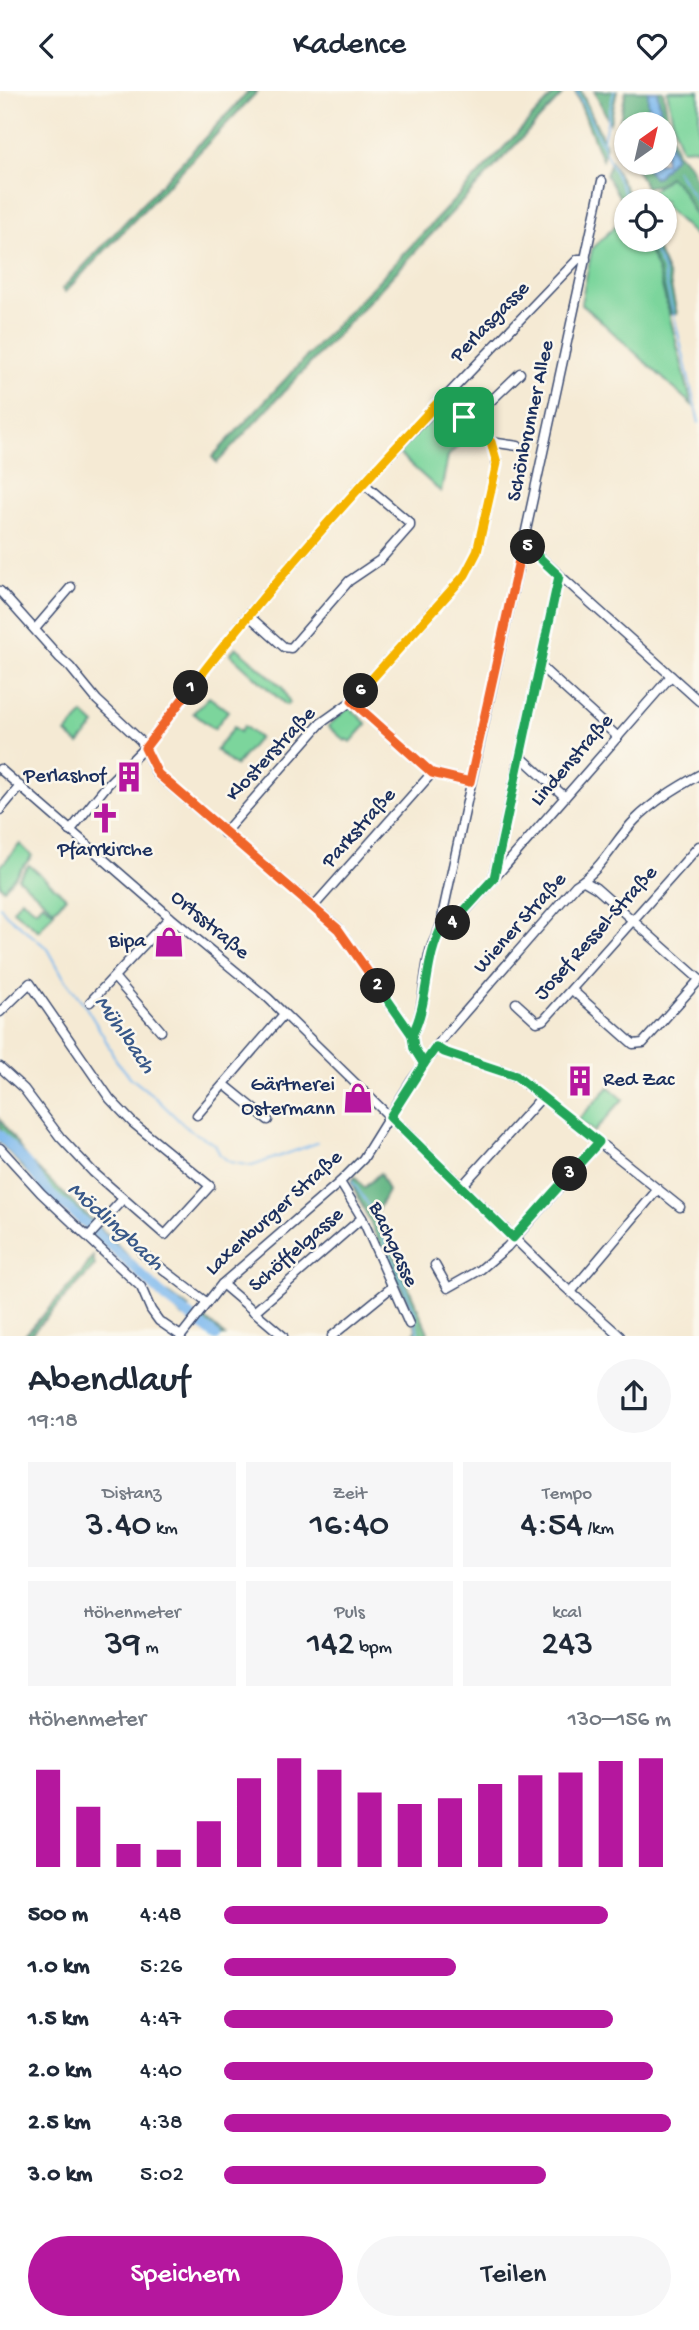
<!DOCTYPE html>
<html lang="de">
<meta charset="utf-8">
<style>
:root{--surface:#fff;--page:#f6f6f7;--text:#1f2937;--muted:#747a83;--accent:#b5179e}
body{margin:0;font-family:"Gochi Hand",sans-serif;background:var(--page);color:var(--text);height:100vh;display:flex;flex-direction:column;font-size:26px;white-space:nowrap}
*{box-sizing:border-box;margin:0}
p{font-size:23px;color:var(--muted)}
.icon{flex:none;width:38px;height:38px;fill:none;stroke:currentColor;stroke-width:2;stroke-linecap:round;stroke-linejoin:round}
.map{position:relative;height:1245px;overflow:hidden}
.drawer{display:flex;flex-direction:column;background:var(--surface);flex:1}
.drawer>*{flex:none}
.needle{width:46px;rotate:34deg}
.fabs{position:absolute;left:614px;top:21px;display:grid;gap:14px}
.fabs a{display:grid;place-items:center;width:63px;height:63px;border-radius:50%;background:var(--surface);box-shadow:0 2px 5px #0004;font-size:35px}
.pin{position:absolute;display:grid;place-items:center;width:60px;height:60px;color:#fff;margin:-30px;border-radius:14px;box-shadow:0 4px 10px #0006}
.km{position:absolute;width:35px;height:35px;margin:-18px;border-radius:50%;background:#222;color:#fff;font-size:19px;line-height:35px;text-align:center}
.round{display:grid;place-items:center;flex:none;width:74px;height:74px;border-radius:37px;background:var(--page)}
.head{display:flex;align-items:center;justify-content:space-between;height:119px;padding:0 28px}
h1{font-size:38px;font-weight:600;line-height:52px}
.metrics{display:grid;grid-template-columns:repeat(3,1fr);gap:10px;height:119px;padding:7px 28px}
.metrics div{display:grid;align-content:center;border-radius:0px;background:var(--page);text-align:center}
.metrics b{font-size:35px;font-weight:600}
.metrics small{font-size:19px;font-weight:400}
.metrics p{font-size:19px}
.chart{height:196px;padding:14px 28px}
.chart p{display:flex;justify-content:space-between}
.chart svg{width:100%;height:126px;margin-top:7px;stroke:var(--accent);stroke-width:6}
.cta{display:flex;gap:14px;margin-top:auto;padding:14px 28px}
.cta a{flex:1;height:80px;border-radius:42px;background:var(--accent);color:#fff;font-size:28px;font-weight:600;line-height:80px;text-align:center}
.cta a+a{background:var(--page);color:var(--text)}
ul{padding:0 28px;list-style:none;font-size:23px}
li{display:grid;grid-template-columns:112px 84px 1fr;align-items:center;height:52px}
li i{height:18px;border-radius:9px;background:var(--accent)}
header{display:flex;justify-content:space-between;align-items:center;height:91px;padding:0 28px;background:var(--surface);font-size:32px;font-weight:600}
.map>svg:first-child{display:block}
.green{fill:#7bd59c;stroke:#4b827d;stroke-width:2}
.forest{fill:#64b684;stroke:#407271;stroke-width:2}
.water{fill:#7cb8ee;stroke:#4c74a6;stroke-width:2}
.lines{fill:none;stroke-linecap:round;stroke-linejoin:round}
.stream{stroke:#7cb8ee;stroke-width:2}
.river{stroke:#7cb8ee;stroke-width:10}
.minor-casing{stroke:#3c4b70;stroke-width:11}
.minor{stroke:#fff;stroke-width:8}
.split-1-casing{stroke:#fff;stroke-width:14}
.split-2-casing{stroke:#fff;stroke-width:14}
.split-3-casing{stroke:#fff;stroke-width:14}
.split-4-casing{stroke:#fff;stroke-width:14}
.split-5-casing{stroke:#fff;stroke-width:14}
.split-6-casing{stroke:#fff;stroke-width:14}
.split-7-casing{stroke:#fff;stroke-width:14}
.split-1{stroke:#f5b400;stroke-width:9}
.split-2{stroke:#f0652b;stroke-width:9}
.split-3{stroke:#22a559;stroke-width:9}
.split-4{stroke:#22a559;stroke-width:9}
.split-5{stroke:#22a559;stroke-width:9}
.split-6{stroke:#f0652b;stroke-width:9}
.split-7{stroke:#f5b400;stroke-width:9}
.labels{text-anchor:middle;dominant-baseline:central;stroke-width:5;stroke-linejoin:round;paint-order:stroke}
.street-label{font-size:21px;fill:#1b2f5e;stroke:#fbf7ec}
.poi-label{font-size:21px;fill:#1b2f5e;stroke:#fbf7ec;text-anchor:end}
.water-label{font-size:23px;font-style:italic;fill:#385889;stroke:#fbf7ec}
</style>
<header><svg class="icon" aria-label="back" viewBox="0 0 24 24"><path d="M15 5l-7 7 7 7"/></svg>Kadence<svg class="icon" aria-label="heart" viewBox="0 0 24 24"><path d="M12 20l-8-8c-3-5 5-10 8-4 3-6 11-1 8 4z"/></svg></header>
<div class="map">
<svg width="699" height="1245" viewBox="0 0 699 1245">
<rect width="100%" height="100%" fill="#fbf7ec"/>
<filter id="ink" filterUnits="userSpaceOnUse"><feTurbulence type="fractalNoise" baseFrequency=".0143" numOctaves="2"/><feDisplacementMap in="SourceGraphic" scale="14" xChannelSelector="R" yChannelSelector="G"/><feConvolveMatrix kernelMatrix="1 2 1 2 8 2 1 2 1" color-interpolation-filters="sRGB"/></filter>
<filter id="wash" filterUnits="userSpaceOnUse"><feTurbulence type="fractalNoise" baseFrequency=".00686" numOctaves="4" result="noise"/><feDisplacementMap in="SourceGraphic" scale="28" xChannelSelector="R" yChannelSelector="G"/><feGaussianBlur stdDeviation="1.57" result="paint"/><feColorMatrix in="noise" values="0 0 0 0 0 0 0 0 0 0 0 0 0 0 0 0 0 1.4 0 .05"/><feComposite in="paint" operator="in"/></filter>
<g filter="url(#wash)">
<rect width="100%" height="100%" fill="#f5ead4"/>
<!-- green -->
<g class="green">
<path d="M667,0H699V57L681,58L675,40Z"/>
<path d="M669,86C687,97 685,113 699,128V148L665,116V110H660L651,101Z"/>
<path d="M626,124V149H644L658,179L692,314L581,212L592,158Z"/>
<path d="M442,317L458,331L455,337L461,341L465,337L470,343L448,365L441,401L397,361Z"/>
<path d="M236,556L282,596L290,612L286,614L230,563Z"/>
<path d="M209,606L228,620L214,638L193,622Z"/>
<path d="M349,616L367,633L351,651L347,648L345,650L328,635Z"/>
<path d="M83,623L95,634L79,653L66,642Z"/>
<path d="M244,635L259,647L235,675L216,659L234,636L240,641Z"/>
<path d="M20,753L32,765L4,798L0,794V776Z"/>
<path d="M29,774L66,806L54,819L18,787Z"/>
<path d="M21,808L36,819L42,812L54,821L39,840L13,819Z"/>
<path d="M609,996L623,1008L594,1041L578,1029Z"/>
</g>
<!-- forest -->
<g class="forest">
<path d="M249,0H258L65,201L62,198Z"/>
<path d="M557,0L563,3L217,372L212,366Z"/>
<path d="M575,0H581L606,55L602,69Z"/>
<path d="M594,0H617L610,32Z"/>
<path d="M626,0H648V12L655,33H626V60L617,43Z"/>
<path d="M657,0H663L671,45L678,64C699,75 699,103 699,128C685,113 687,97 669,86L658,94L646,96L633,72H642L653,86L658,85L675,65L665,42Z"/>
<path d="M611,70L632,110H626V117L606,84Z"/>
<path d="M644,149H653L669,186L677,223H671L658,179Z"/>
<path d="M0,1028L29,1070L115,1151L153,1192L189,1217L183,1226L47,1103L0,1051Z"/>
<path d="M380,1082L388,1100L376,1122L428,1241L426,1245H413L416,1238L411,1218L351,1091L355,1086L364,1097Z"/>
<path d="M93,1165L95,1175L29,1245H24L83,1180Z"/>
<path d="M203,1226L225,1245H210L197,1235Z"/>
</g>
<!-- water -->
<g class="water">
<path d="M648,0H657L663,33H655L648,12Z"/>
<path d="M665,42L675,65L658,85L653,86L642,72H665Z"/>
</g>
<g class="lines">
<!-- stream -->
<g class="stream">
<path d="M577,0L628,110"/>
<path d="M602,54L614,0"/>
<path d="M676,79L699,114"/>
<path d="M648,149L663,178L699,332"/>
<path d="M0,815L6,823L48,858L64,887L84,913L103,944L116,969L131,987L155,1006L188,1038L215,1053L220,1064L230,1071L252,1075L317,1052"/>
<path d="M352,1090L370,1116L415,1221L418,1245"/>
</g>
<!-- river -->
<path class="river" d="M0,1044L27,1073L49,1102L89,1135L167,1208L216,1245"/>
</g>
</g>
<g filter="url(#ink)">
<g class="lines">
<!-- minor casing -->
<g class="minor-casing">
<g id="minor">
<path d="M469,331L520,282"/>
<path d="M491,351L518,355"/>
<path d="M523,451L699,610"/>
<path d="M0,500L60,567L70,576L97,609L141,650L157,683L338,837L412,944L414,957L424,973"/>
<path d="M248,524L284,556L291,557L349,490L380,469L410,435V432L363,392"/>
<path d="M35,538L71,496"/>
<path d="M540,575L618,646"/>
<path d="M352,610L432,682L470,691"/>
<path d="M520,665L565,706"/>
<path d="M0,678L170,826L268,907L556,1188L620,1245"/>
<path d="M0,719L20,695"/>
<path d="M70,740L108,693L147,654L248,524L363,392L578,168H586"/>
<path d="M224,742L321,632L352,610L382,576L465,484L477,461L497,372L491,351L443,306"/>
<path d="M494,784L559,485"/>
<path d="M584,790L596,797L699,888"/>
<path d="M313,816L432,682"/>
<path d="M443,834L455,832L671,585"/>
<path d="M114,886L161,940"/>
<path d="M572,899L633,953L643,952L699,889"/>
<path d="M90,911L170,826"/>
<path d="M516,912L537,931L544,929L699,755"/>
<path d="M0,921L30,892L110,1008L133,1032L210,1095L165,1144L93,1081L60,1046L24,998L0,976"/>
<path d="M412,944C426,917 422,886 431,857C436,843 443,836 443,821L602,90"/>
<path d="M436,956L444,961L516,985L680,1116"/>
<path d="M225,994L268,1029"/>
<path d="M197,1024L284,923"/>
<path d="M0,1057L41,1102L141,1196L151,1219L159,1230L181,1245"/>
<path d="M340,1091L362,1127L409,1233"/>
<path d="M462,1095L542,1006"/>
<path d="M89,1145L123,1108"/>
<path d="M142,1162L206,1211"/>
<path d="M435,1174L448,1197L480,1179L507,1156L599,1051"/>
<path d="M222,1193L283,1245"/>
<path d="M571,1201L658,1098"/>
<path d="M254,1221L362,1127"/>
<path d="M181,1245L222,1193L340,1091L363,1068L412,989L446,943L576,794C601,780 615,749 635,729C654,710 676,697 699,684"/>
<path d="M332,1245L392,1196"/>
</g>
</g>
<!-- minor -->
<use href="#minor" class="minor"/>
</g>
</g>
<g class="lines" filter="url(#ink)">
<!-- split-1 casing -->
<g class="split-1-casing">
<path id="split-1" d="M191,597C269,495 355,400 443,306L464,326"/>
</g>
<!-- split-2 casing -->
<g class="split-2-casing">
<path id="split-2" d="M191,597L145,657L158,683L338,838L378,895"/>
</g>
<!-- split-3 casing -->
<g class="split-3-casing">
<path id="split-3" d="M378,895L412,944L414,957L424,973L390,1026L513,1147L570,1083"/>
</g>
<!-- split-4 casing -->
<g class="split-4-casing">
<path id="split-4" d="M453,832L443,834C423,870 430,910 412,944L414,957L424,973L436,956L444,961L516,985L599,1051L570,1083"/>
</g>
<!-- split-5 casing -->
<g class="split-5-casing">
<path id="split-5" d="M453,832L494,787L559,485L528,456"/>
</g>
<!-- split-6 casing -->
<g class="split-6-casing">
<path id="split-6" d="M361,600L352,610L432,682L470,691L523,451L528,456"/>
</g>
<!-- split-7 casing -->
<g class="split-7-casing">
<path id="split-7" d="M361,600L465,484L477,461L497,372L491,351L464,326"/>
</g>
<!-- split-1 -->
<use href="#split-1" class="split-1"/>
<!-- split-2 -->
<use href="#split-2" class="split-2"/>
<!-- split-3 -->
<use href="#split-3" class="split-3"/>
<!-- split-4 -->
<use href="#split-4" class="split-4"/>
<!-- split-5 -->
<use href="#split-5" class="split-5"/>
<!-- split-6 -->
<use href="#split-6" class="split-6"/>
<!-- split-7 -->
<use href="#split-7" class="split-7"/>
</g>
<!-- icons -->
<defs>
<g id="building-bare" transform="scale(2.415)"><path d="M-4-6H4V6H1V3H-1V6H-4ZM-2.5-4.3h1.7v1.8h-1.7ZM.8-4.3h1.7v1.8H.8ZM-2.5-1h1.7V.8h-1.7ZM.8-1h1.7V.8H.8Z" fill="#b5179e" stroke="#fbf7ec" stroke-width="2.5" paint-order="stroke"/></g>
<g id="church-bare" transform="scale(2.415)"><path d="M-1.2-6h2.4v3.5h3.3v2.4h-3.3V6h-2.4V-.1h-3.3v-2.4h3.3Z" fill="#b5179e" stroke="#fbf7ec" stroke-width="2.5" paint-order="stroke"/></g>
<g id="shop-bare" transform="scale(2.415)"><path d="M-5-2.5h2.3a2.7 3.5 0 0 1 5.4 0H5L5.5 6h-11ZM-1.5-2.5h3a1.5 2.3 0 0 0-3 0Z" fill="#b5179e" stroke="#fbf7ec" stroke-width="2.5" paint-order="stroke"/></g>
</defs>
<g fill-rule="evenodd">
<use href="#building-bare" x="129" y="686"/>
<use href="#church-bare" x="105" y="727"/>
<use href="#shop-bare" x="169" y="851"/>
<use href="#building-bare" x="580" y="990"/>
<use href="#shop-bare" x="358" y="1007"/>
</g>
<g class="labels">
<!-- street labels -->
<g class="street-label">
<text transform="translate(491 232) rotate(-46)">Perlasgasse</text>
<text transform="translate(532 330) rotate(-78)">Schönbrunner Allee</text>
<text transform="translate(272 664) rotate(-47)">Klosterstraße</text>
<text transform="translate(573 670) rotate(-49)">Lindenstraße</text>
<text transform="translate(360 738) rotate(-48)">Parkstraße</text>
<text transform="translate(521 833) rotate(-48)">Wiener Straße</text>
<text transform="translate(209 835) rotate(40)">Ortsstraße</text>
<text transform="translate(597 843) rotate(-48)">Josef Ressel-Straße</text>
<text transform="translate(275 1123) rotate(-42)">Laxenburger Straße</text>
<text transform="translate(392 1154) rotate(65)">Bachgasse</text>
<text transform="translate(297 1160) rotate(-41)">Schöffelgasse</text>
</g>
<!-- poi labels -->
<g class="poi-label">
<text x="106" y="686">Perlashof</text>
<text x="105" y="760" text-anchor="middle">Pfarrkirche</text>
<text x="146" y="851">Bipa</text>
<text x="603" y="990" text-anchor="start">Red Zac</text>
<text x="335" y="995">Gärtnerei<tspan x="335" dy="24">Ostermann</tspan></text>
</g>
<!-- water labels -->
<g class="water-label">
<text transform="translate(124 944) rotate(55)">Mühlbach</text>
<text transform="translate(115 1136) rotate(42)">Mödlingbach</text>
</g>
</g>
</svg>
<div class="fabs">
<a><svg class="needle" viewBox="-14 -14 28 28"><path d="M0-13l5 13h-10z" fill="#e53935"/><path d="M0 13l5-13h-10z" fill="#747a83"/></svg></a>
<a><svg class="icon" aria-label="locate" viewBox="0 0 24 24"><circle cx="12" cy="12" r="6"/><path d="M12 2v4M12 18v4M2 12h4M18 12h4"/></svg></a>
</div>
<div class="pin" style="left:464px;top:326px;background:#1e9e55"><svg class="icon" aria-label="arrive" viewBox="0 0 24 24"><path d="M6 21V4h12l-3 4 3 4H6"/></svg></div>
<b class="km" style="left:191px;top:597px">1</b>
<b class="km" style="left:378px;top:895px">2</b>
<b class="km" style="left:570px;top:1083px">3</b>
<b class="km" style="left:453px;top:832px">4</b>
<b class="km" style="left:528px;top:456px">5</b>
<b class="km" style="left:361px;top:600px">6</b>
</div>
<section class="drawer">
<div class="head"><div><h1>Abendlauf</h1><p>19:18</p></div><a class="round"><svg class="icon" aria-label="share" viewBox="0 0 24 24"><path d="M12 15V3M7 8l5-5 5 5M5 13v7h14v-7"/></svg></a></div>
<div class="metrics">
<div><p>Distanz</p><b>3.40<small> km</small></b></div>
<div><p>Zeit</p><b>16:40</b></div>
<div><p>Tempo</p><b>4:54<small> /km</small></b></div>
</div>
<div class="metrics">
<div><p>Höhenmeter</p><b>39<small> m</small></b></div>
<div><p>Puls</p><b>142<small> bpm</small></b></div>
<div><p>kcal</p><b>243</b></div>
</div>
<div class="chart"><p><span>Höhenmeter</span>130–156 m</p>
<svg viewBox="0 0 160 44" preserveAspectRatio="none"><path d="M5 44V10M15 44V23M25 44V36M35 44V38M45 44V28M55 44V13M65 44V6M75 44V10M85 44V18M95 44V22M105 44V20M115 44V15M125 44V12M135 44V11M145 44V7M155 44V6"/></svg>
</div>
<ul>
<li><b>500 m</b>4:48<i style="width:86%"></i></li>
<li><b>1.0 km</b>5:26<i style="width:52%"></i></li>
<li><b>1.5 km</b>4:47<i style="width:87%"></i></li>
<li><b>2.0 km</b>4:40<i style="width:96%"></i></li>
<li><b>2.5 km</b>4:38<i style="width:100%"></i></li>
<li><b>3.0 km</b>5:02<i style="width:72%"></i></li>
</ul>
<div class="cta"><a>Speichern</a><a>Teilen</a></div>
</section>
